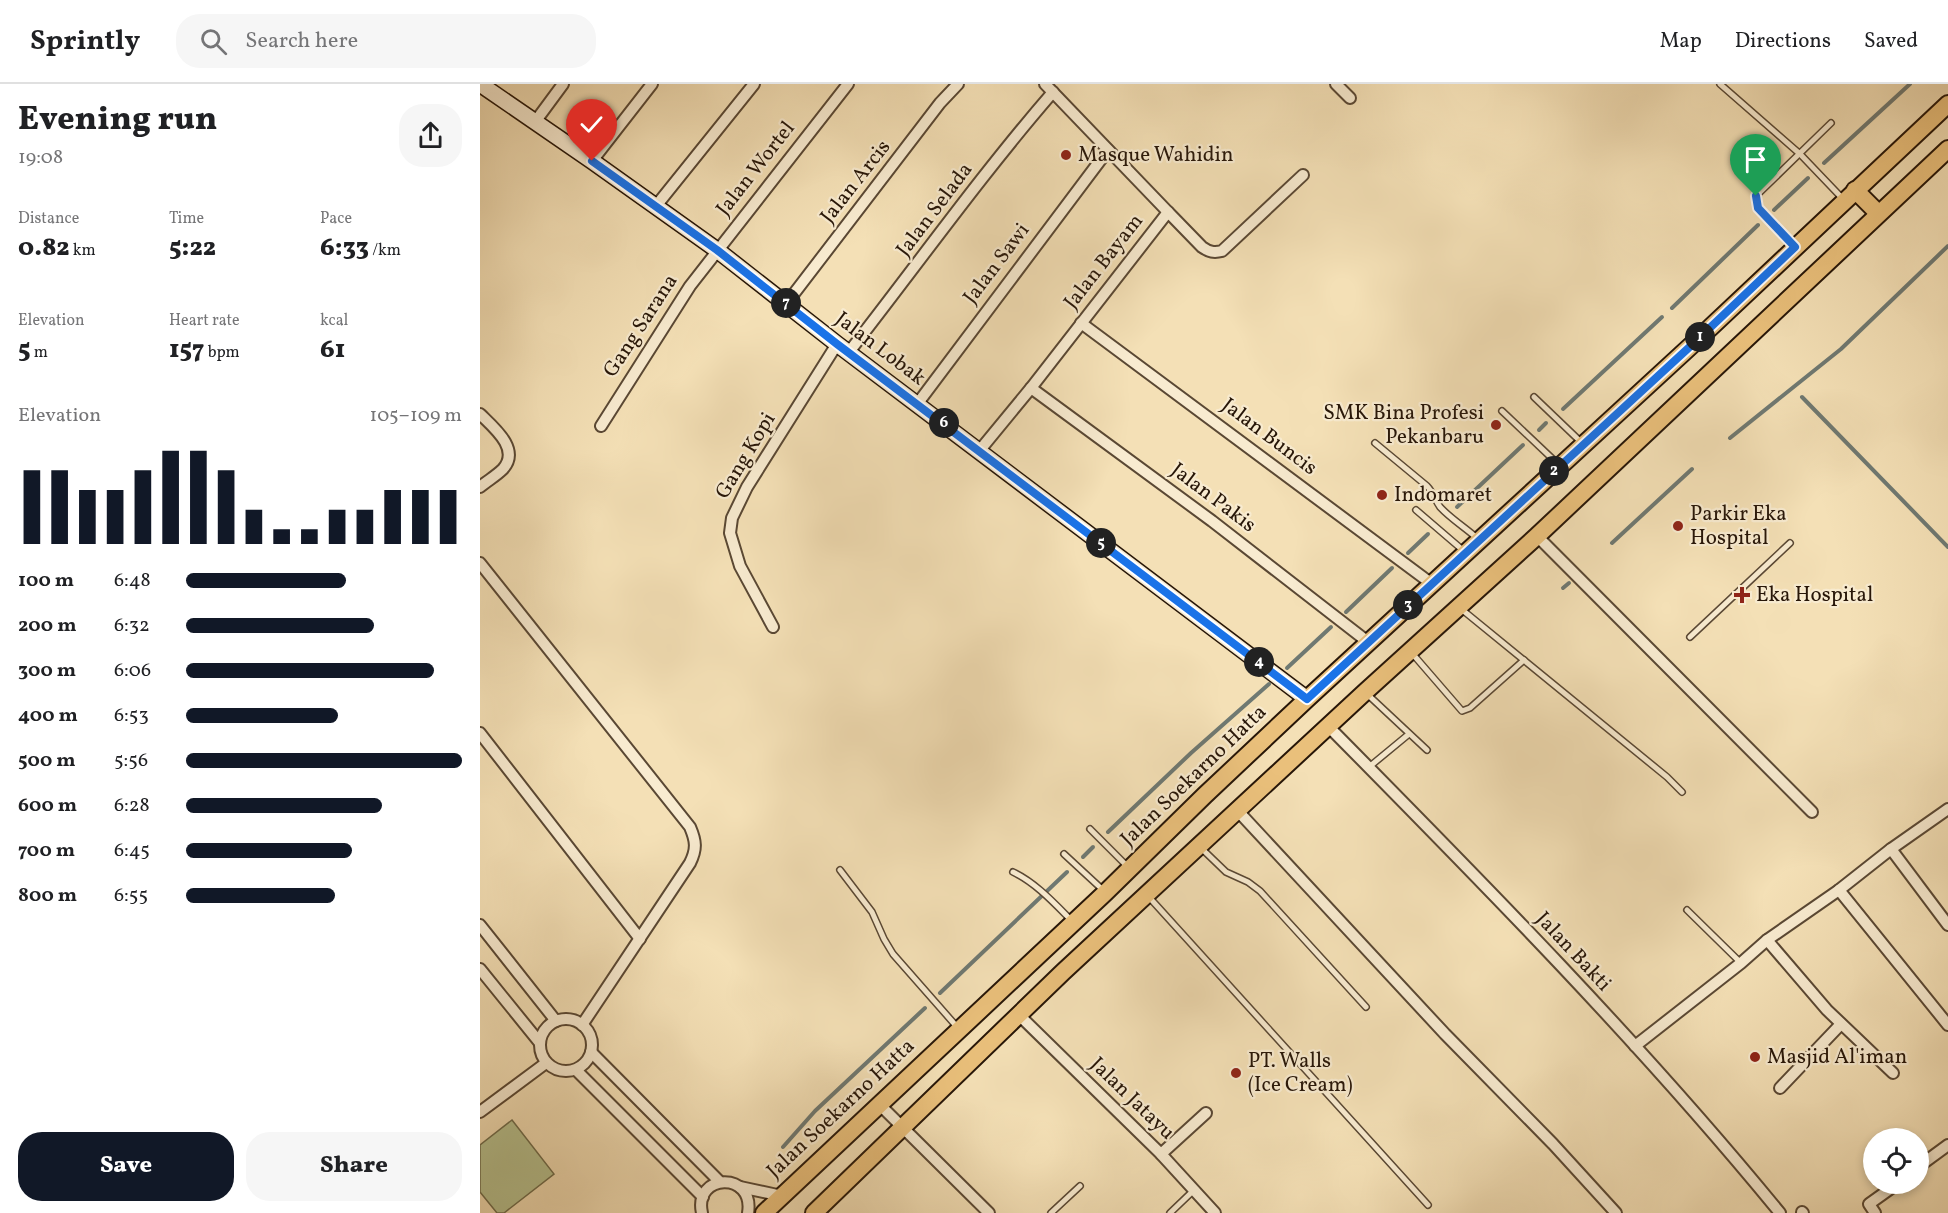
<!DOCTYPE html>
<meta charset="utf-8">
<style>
:root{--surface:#fff;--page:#f6f6f6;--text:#202124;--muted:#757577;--line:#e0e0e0;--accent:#111827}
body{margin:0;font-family:Vollkorn,serif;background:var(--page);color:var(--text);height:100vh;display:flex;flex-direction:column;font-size:22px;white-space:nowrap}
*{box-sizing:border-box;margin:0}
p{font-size:20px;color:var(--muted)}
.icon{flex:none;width:33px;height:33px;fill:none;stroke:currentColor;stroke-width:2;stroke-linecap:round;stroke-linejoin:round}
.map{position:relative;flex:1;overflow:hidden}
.panel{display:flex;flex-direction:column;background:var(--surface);width:480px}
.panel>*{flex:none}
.buttons{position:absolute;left:1383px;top:1044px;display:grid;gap:12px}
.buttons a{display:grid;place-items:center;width:66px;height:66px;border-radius:50%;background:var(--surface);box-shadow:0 3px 9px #0003;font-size:30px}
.pin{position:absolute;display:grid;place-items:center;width:51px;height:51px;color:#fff;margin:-62px -26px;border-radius:50% 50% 50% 0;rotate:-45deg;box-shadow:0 0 6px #0007}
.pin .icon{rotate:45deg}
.km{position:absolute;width:30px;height:30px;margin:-15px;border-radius:50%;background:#222;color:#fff;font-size:16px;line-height:30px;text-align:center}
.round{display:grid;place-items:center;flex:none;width:63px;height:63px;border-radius:24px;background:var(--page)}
.headline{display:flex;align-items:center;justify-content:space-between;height:102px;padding:0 18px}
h1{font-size:33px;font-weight:800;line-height:45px}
.metrics{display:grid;grid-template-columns:repeat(3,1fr);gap:9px;height:102px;padding:6px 18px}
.metrics div{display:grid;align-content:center}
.metrics b{font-size:26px;font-weight:800}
.metrics small{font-size:16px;font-weight:400}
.metrics p{font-size:16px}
.chart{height:168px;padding:12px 18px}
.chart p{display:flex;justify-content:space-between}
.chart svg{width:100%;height:108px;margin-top:6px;stroke:var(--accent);stroke-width:6}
.primary-button{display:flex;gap:12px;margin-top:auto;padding:12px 18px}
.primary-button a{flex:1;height:69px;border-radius:24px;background:var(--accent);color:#fff;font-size:24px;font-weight:800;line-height:69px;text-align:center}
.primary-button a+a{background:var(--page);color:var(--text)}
ul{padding:0 18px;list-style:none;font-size:20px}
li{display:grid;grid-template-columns:96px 72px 1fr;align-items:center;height:45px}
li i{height:15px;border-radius:8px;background:var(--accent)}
header{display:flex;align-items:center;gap:36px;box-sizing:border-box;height:84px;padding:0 30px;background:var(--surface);border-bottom:2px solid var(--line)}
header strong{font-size:28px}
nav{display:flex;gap:33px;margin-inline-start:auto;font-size:21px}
.search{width:420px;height:54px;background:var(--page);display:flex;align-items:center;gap:15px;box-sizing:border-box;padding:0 21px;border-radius:24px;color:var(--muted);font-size:22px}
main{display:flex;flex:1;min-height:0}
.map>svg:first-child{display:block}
.pitch{fill:#b7c391;stroke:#6f6c4c;stroke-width:1.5}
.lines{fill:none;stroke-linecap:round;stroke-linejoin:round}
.stream{stroke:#6f7972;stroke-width:4}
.lane-casing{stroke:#5a4834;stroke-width:8}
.street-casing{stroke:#5a4834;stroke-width:14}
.secondary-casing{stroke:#271608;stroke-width:18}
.primary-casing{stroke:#271608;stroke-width:20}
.lane{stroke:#f8ebd0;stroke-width:5}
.street{stroke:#f8ebd0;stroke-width:10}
.secondary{stroke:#f8ebd0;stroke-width:15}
.primary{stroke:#eac07b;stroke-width:16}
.route-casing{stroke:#fff;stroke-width:12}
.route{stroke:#1a73e8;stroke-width:8}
.poi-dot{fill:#8f2418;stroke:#f8ebd0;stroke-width:2}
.labels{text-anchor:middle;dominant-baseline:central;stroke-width:4.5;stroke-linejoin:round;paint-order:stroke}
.poi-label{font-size:21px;fill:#271608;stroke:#f8ebd0;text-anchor:start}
.street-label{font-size:21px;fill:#271608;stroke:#f8ebd0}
</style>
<header>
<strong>Sprintly</strong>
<div class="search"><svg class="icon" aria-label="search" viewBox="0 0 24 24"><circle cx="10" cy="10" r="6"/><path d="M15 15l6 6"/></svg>Search here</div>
<nav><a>Map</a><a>Directions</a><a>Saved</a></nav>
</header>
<main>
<section class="panel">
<div class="headline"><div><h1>Evening run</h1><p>19:08</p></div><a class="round"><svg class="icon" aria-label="share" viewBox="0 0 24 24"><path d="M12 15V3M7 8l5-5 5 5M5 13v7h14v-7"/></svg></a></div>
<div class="metrics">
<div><p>Distance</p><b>0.82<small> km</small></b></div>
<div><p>Time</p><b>5:22</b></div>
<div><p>Pace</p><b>6:33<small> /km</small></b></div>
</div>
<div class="metrics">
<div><p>Elevation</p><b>5<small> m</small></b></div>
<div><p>Heart rate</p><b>157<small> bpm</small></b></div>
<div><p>kcal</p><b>61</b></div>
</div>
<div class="chart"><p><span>Elevation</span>105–109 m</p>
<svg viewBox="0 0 160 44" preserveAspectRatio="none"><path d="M5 44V14M15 44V14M25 44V22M35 44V22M45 44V14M55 44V6M65 44V6M75 44V14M85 44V30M95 44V38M105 44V38M115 44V30M125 44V30M135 44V22M145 44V22M155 44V22"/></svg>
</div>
<ul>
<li><b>100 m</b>6:48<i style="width:58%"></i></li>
<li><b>200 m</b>6:32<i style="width:68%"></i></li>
<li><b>300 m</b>6:06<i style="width:90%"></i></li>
<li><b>400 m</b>6:53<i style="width:55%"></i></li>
<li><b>500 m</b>5:56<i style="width:100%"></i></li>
<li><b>600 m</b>6:28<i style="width:71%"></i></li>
<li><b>700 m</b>6:45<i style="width:60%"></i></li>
<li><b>800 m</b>6:55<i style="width:54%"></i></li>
</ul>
<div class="primary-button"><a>Save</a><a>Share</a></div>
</section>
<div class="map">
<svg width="1468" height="1129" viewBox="0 0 1468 1129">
<rect width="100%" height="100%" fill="#f4e0b6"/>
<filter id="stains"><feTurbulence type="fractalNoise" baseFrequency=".00333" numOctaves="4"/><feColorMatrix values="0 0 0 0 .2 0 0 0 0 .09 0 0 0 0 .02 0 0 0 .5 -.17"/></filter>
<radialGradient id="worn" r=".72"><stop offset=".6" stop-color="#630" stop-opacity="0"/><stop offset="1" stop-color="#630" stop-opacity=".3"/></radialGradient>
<!-- pitch -->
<path class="pitch" d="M32,1036L74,1090L24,1129H17L0,1108V1061Z"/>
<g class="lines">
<!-- stream -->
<g class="stream">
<path d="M1344,79L1430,0"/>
<path d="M1294,126L1328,94"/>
<path d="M1192,224L1278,141"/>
<path d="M1322,313L1468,463"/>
<path d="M1083,325L1182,233"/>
<path d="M1059,346L1066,339"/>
<path d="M1250,354L1361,265L1468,162"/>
<path d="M977,423L1043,361"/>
<path d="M1132,459L1212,385"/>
<path d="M928,469L948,450"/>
<path d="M1083,504L1089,499"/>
<path d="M866,528L912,484"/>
<path d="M807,584L851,543"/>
<path d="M628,748L711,669L789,600"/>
<path d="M603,773L613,763"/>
<path d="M460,909L587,788"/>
<path d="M303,1063L335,1027L445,924"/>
</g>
<!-- lane casing -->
<g class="lane-casing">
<g id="lane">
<path d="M1240,0L1320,70L1363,115"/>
<path d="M1314,162L1278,124L1276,112L1351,39"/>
<path d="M1054,313L1102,359"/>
<path d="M1022,327L1079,381"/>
<path d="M895,359L947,402C953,408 955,416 960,423C971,435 986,444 998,455"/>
<path d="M936,426L985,468"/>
<path d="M980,524L1187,693L1202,708"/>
<path d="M1210,553L1310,459"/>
<path d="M931,568L982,627L990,624L1044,576"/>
<path d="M886,609L947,666"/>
<path d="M889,683L929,650"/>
<path d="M610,745L649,784"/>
<path d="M720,763L746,788L768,798L780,807L886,923"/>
<path d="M584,770L624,807"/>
<path d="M360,786L392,828L404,855L413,870L478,944"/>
<path d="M533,788C556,799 574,819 592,837"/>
<path d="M668,812L948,1121"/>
<path d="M1207,826L1261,879"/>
<path d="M571,1129L600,1102"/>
<path d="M690,1129L714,1106"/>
</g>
</g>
<!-- street casing -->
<g class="street-casing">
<g id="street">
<path d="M565,0L688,128"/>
<path d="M856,0L870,14"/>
<path d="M55,38L83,0"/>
<path d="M112,77L172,0"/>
<path d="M176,122L274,0"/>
<path d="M306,220L460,19L478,0"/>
<path d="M601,239L952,500"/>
<path d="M369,268C437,181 501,91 573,8"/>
<path d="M551,304L732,437L888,558"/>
<path d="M438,319L628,66"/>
<path d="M0,330C13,343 41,365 23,385C16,392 7,397 0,403"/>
<path d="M121,342L210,202L368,0"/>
<path d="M500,366L551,304L688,128L722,163C729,168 734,169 742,167L823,91"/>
<path d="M1057,452L1332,728"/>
<path d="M0,479L210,743C216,757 217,765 210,779L102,941"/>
<path d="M293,543L260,482L250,449L252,434L267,403L357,260"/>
<path d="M849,643C1004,800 1160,958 1300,1129"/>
<path d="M0,649L160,855"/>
<path d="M757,726L965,950L1073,1060L1136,1129"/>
<path d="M1411,765L1468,841"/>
<path d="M1359,806L1468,941"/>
<path d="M0,841L76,937"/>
<path d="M1287,856L1347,926L1413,989"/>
<path d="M0,885L60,959"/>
<path d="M540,932L681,1070L735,1129"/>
<circle cx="86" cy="961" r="26"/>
<path d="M1155,962L1261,879L1287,856L1359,806L1411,765L1468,725"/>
<path d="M111,968L240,1098"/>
<path d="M96,986L223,1113"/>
<path d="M1300,1004L1361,940"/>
<path d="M399,1020L509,1129"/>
<path d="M0,1028L66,979"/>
<path d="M681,1070L726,1029"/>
<path d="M1438,1083L1468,1061"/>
<path d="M260,1103L302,1112"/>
<path d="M1322,1128L1323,1129"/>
<path d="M222,1129C213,1089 275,1087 268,1129"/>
<path d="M1395,1129L1389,1120L1417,1100"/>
</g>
</g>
<!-- secondary casing -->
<g class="secondary-casing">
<path id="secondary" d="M0,0L112,77L237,166L357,260L827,615"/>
</g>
<!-- primary casing -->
<g class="primary-casing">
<g id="primary">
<path d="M1375,106L1398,129"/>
<path d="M284,1129L625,809L725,711L827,615L1215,258L1468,20"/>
<path d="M334,1129L583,888L885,608L1057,452L1468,65"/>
</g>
</g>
<!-- lane -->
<use href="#lane" class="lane"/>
<!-- street -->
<use href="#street" class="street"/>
<!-- secondary -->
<use href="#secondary" class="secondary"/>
<!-- primary -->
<use href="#primary" class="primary"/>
</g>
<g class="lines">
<!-- route casing -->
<g class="route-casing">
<path id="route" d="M112,77L237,166L357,260L827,615L1215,258L1315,163L1278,124L1276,112"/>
</g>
<!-- route -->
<use href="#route" class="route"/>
</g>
<!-- markers -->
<g class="poi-dot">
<circle cx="586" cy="71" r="6"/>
<circle cx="1016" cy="341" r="6"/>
<circle cx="902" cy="411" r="6"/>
<circle cx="1198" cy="442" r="6"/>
<path d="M1259 502h6v6h6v6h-6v6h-6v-6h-6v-6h6z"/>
<circle cx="1275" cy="973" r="6"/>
<circle cx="756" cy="989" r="6"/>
</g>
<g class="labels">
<!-- poi labels -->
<g class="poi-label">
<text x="598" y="71">Masque Wahidin</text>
<text x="1004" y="329" text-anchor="end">SMK Bina Profesi<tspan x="1004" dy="24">Pekanbaru</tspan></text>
<text x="914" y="411">Indomaret</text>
<text x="1210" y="430">Parkir Eka<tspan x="1210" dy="24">Hospital</tspan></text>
<text x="1276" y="511">Eka Hospital</text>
<text x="1287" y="973">Masjid Al'iman</text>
<text x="768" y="977">PT. Walls<tspan x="768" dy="24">(Ice Cream)</tspan></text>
</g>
<!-- street labels -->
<g class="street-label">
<text transform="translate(276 85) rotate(-52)">Jalan Wortel</text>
<text transform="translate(376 98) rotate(-52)">Jalan Arcis</text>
<text transform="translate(455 126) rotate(-53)">Jalan Selada</text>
<text transform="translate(624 178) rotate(-52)">Jalan Bayam</text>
<text transform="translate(517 180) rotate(-53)">Jalan Sawi</text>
<text transform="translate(161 242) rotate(-57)">Gang Sarana</text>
<text transform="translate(400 265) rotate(37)">Jalan Lobak</text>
<text transform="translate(789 353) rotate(37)">Jalan Buncis</text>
<text transform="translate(266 372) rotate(-59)">Gang Kopi</text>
<text transform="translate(733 414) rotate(37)">Jalan Pakis</text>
<text transform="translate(714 692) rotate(-44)">Jalan Soekarno Hatta</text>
<text transform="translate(1093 868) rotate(47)">Jalan Bakti</text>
<text transform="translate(652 1015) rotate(44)">Jalan Jatayu</text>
<text transform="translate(361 1025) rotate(-43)">Jalan Soekarno Hatta</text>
</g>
</g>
<rect width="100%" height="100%" filter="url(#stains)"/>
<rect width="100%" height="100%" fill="url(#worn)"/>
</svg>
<div class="buttons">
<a><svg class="icon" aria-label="locate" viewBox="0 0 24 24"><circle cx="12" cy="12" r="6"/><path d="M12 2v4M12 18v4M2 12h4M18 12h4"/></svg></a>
</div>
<div class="pin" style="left:1276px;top:112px;background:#1e9e55"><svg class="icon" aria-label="arrive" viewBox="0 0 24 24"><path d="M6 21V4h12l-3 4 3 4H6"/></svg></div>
<div class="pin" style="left:112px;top:77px;background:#d93025"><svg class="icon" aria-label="check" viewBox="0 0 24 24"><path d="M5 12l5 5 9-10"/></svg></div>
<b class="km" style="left:1220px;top:253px">1</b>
<b class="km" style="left:1074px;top:387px">2</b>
<b class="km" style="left:928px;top:521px">3</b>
<b class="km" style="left:779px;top:578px">4</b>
<b class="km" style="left:621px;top:459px">5</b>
<b class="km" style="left:464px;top:339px">6</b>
<b class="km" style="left:306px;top:219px">7</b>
</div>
</main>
